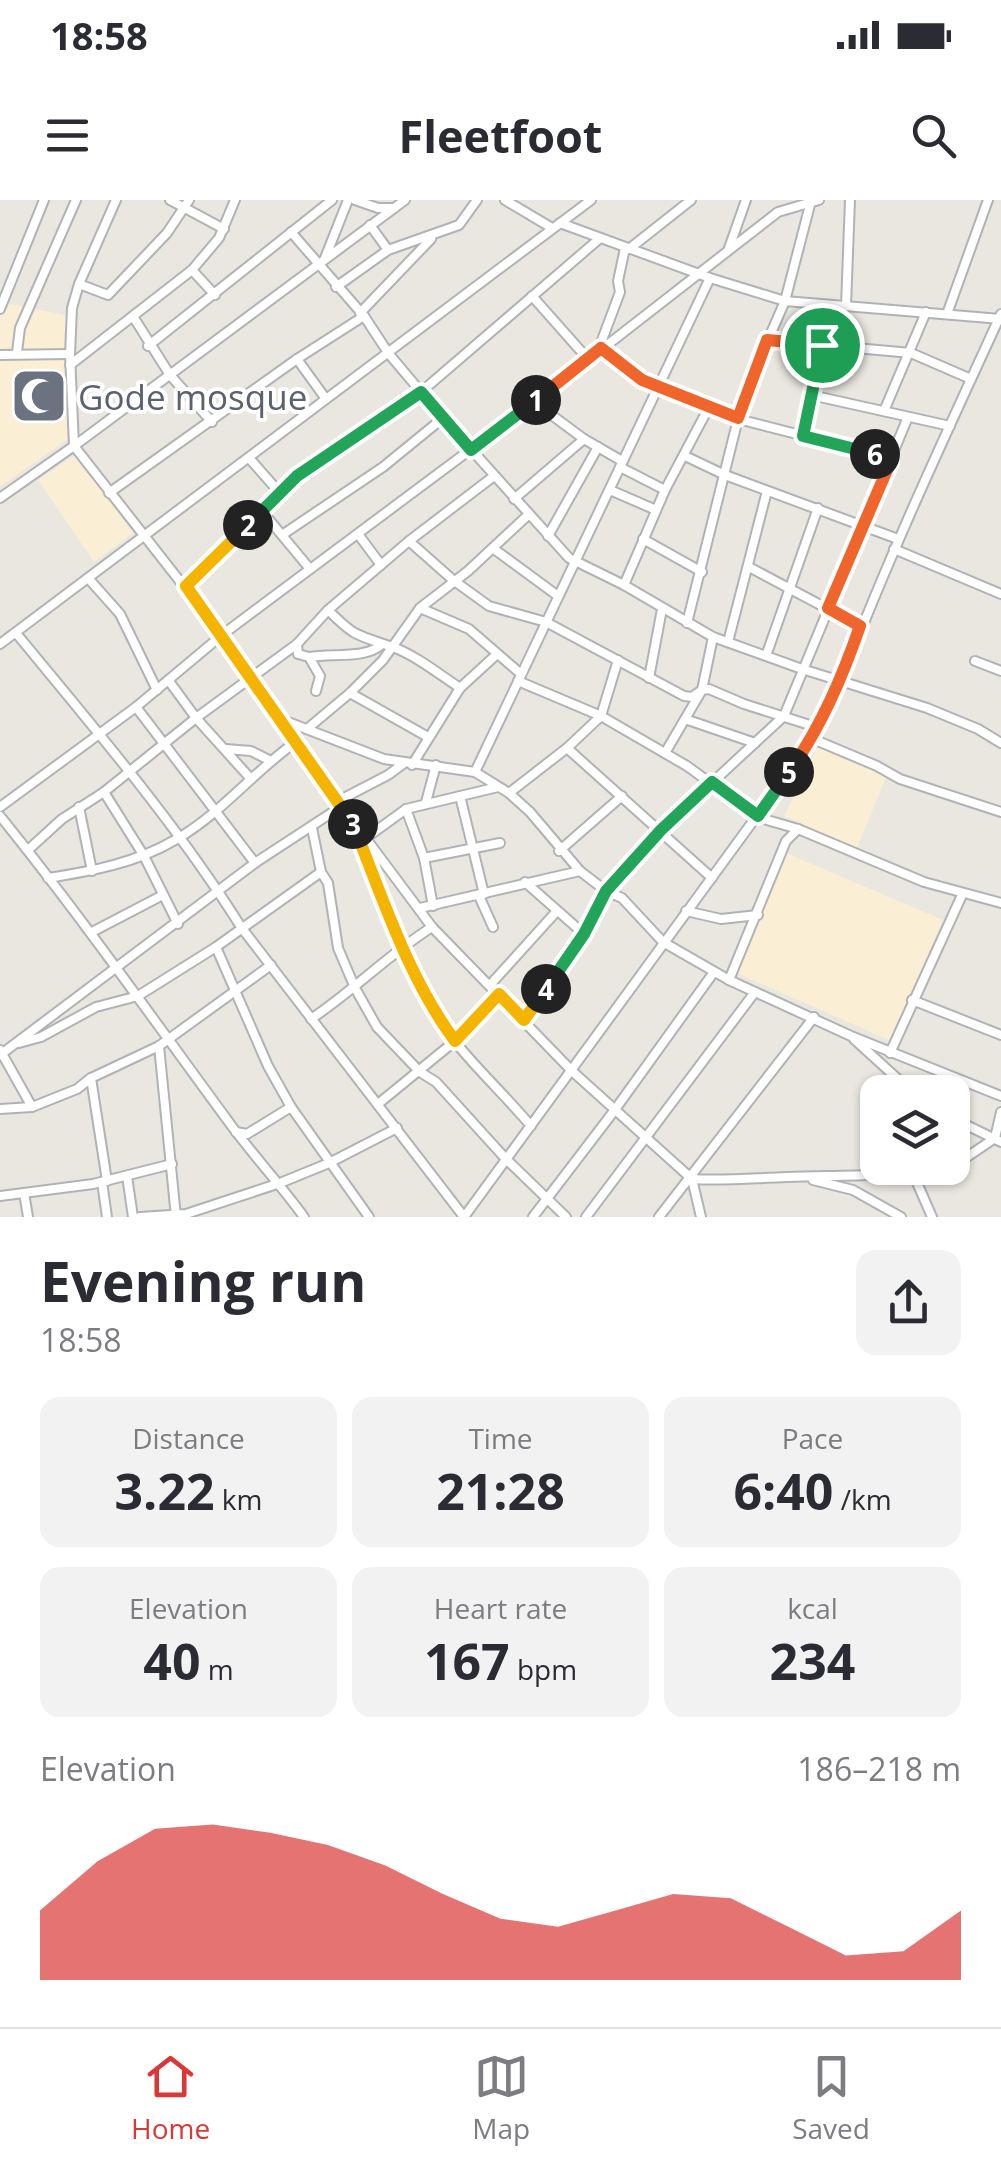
<!DOCTYPE html>
<meta charset="utf-8">
<style>
:root{--surface:#fff;--page:#f2f2f3;--text:#2b2b33;--muted:#7c7c81;--line:#e1e1e2;--accent:#da3836}
body{margin:0;font-family:"Open Sans",sans-serif;background:var(--page);color:var(--text);height:100vh;display:flex;flex-direction:column;font-size:38px;white-space:nowrap}
*{box-sizing:border-box;margin:0}
p{font-size:32px;color:var(--muted)}
.icon{flex:none;width:55px;height:55px;fill:none;stroke:currentColor;stroke-width:2;stroke-linecap:round;stroke-linejoin:round}
.map{position:relative;height:1017px;overflow:hidden}
.drawer{display:flex;flex-direction:column;background:var(--surface);flex:1}
.drawer>*{flex:none}
.buttons{position:absolute;left:860px;top:875px;display:grid;gap:20px}
.buttons a{display:grid;place-items:center;width:110px;height:110px;border-radius:20px;background:var(--surface);box-shadow:0 2px 8px #0004;font-size:50px}
.pin{position:absolute;display:grid;place-items:center;width:85px;height:85px;color:#fff;margin:-42px;border:5px solid #fff;border-radius:50%;box-shadow:0 2px 10px #0007}
.km{position:absolute;width:50px;height:50px;margin:-25px;border-radius:50%;background:#222;color:#fff;font-size:28px;line-height:50px;text-align:center}
.round{display:grid;place-items:center;flex:none;width:105px;height:105px;border-radius:20px;background:var(--page)}
.overview{display:flex;align-items:center;justify-content:space-between;height:170px;padding:0 40px}
h1{font-size:55px;font-weight:700;line-height:75px}
.figures{display:grid;grid-template-columns:repeat(3,1fr);gap:15px;height:170px;padding:10px 40px}
.figures div{display:grid;align-content:center;border-radius:20px;background:var(--page);text-align:center}
.figures b{font-size:50px;font-weight:700}
.figures small{font-size:28px;font-weight:400}
.figures p{font-size:28px}
.chart{height:280px;padding:20px 40px}
.chart p{display:flex;justify-content:space-between}
.chart svg{width:100%;height:180px;margin-top:10px;fill:var(--accent);opacity:.7}
.status{display:flex;justify-content:space-between;align-items:center;height:70px;padding:0 50px;background:var(--surface);direction:ltr}
.status svg{height:28px;fill:currentColor}
header{display:flex;justify-content:space-between;align-items:center;height:130px;padding:0 40px;background:var(--surface);font-size:45px;font-weight:700}
.tab-bar{display:flex;justify-content:space-around;align-items:center;height:140px;border-top:2px solid var(--line);background:var(--surface);font-size:28px;color:var(--muted)}
.tab-bar a{display:grid;justify-items:center;gap:5px}
.tab-bar .current{color:var(--accent)}
.map>svg:first-child{display:block}
.commercial{fill:#faefd5}
.lines{fill:none;stroke-linecap:round;stroke-linejoin:round}
.minor-casing{stroke:#b0b3b6;stroke-width:12}
.minor{stroke:#fff;stroke-width:8}
.split-1-casing{stroke:#fff;stroke-width:20}
.split-2-casing{stroke:#fff;stroke-width:20}
.split-3-casing{stroke:#fff;stroke-width:20}
.split-4-casing{stroke:#fff;stroke-width:20}
.split-5-casing{stroke:#fff;stroke-width:20}
.split-6-casing{stroke:#fff;stroke-width:20}
.split-7-casing{stroke:#fff;stroke-width:20}
.split-1{stroke:#f0652b;stroke-width:12}
.split-2{stroke:#22a559;stroke-width:12}
.split-3{stroke:#f5b400;stroke-width:12}
.split-4{stroke:#f5b400;stroke-width:12}
.split-5{stroke:#22a559;stroke-width:12}
.split-6{stroke:#f0652b;stroke-width:12}
.split-7{stroke:#22a559;stroke-width:12}
.labels{text-anchor:middle;dominant-baseline:central;stroke-width:8;stroke-linejoin:round;paint-order:stroke}
.worship-label{font-size:35px;fill:#5b616d;stroke:#fff;text-anchor:start}
</style>
<div class="status"><b>18:58</b><svg viewBox="0 0 49 12"><path d="M0 12V9h3v3zM5 12V6h3v6zM10 12V3h3v9zM15 12V0h3v12zM26 1h20v11H26zM47 4h2v5h-2z"/></svg></div>
<header><svg class="icon" aria-label="menu" viewBox="0 0 24 24"><path d="M4 6h16M4 12h16M4 18h16"/></svg>Fleetfoot<svg class="icon" aria-label="search" viewBox="0 0 24 24"><circle cx="10" cy="10" r="6"/><path d="M15 15l6 6"/></svg></header>
<div class="map">
<svg width="1001" height="1017" viewBox="0 0 1001 1017">
<rect width="100%" height="100%" fill="#eae7e0"/>
<!-- commercial -->
<g class="commercial">
<path d="M0,102L66,115L68,239L0,287Z"/>
<path d="M75,255L133,333L94,362L38,280Z"/>
<path d="M818,546L887,575L857,648L784,616Z"/>
<path d="M786,653L943,720L891,841L737,773Z"/>
</g>
<g class="lines">
<!-- minor casing -->
<g class="minor-casing">
<g id="minor">
<path d="M116,0L79,84L72,108L70,154L74,246L222,435L338,601L432,727L572,871L692,979L701,1017"/>
<path d="M170,0L224,29"/>
<path d="M355,0L378,8H394"/>
<path d="M505,0L552,28"/>
<path d="M560,23L710,78L785,101L1001,119"/>
<path d="M370,25L388,50"/>
<path d="M291,32L364,116L389,154L443,218L569,358L624,385L713,437L802,469L927,508L978,529L1001,543"/>
<path d="M729,48L746,0"/>
<path d="M629,49L691,0"/>
<path d="M325,58L348,0"/>
<path d="M192,70L215,95"/>
<path d="M79,84L108,95L167,33L189,0"/>
<path d="M336,87L388,50L459,25L477,0"/>
<path d="M532,96L587,158"/>
<path d="M846,106L850,0"/>
<path d="M0,109L44,0"/>
<path d="M360,113L431,39"/>
<path d="M947,114L988,0"/>
<path d="M134,118L170,175L212,222"/>
<path d="M767,140L911,153L971,179"/>
<path d="M148,146L332,0"/>
<path d="M599,148L620,92L618,81L625,48"/>
<path d="M601,148L642,181L738,219L890,258"/>
<path d="M17,152L20,128L76,0"/>
<path d="M0,155L70,154"/>
<path d="M297,159L326,199"/>
<path d="M70,165L192,70L219,38L235,0"/>
<path d="M811,195L950,226"/>
<path d="M534,202L584,239L622,261"/>
<path d="M884,211L926,112"/>
<path d="M803,236L822,145"/>
<path d="M685,256L725,275L898,339"/>
<path d="M249,258L279,292"/>
<path d="M620,267L665,290"/>
<path d="M610,290L656,310"/>
<path d="M109,293L297,159L364,116"/>
<path d="M0,298L74,246L405,0"/>
<path d="M514,299L584,239"/>
<path d="M261,310L310,369"/>
<path d="M358,334L381,365"/>
<path d="M282,335L383,267L443,218"/>
<path d="M548,336L598,247"/>
<path d="M643,339L702,372"/>
<path d="M409,341L453,380L489,406L546,422L684,496L692,497L702,490L709,489L744,504L816,527"/>
<path d="M494,349L558,396"/>
<path d="M894,349L1001,394"/>
<path d="M749,367L860,426"/>
<path d="M88,378L120,414L157,490"/>
<path d="M624,385L665,290L709,207"/>
<path d="M186,386L279,292L421,192L599,39"/>
<path d="M420,408L469,429L521,474"/>
<path d="M328,410C354,436 356,435 390,446C414,454 439,474 460,488"/>
<path d="M687,423L738,219L754,172L785,101L811,1"/>
<path d="M16,433C94,528 176,623 241,727L464,1017"/>
<path d="M728,442L767,291"/>
<path d="M0,444L591,0"/>
<path d="M297,444L298,454L309,457L320,476L316,491"/>
<path d="M766,456L818,308"/>
<path d="M309,457C332,453 365,459 381,445"/>
<path d="M975,461L1001,471"/>
<path d="M649,478L662,409"/>
<path d="M169,481L196,518L251,579"/>
<path d="M518,481L601,516L687,566L757,617L798,629L924,682L1001,703"/>
<path d="M350,493L428,537"/>
<path d="M136,507L255,663"/>
<path d="M685,519L755,543"/>
<path d="M283,520L384,559L475,572L509,593L530,612L580,671L606,691L622,698L663,742L729,780L851,836L1001,896"/>
<path d="M307,529L350,493L383,460L420,408L468,371L528,315"/>
<path d="M813,539L877,566L900,579L1001,612"/>
<path d="M567,548L712,678"/>
<path d="M226,549L251,551L269,560"/>
<path d="M665,553L702,490L713,437"/>
<path d="M412,565L460,488L496,455"/>
<path d="M475,572L710,78"/>
<path d="M104,592L144,656L178,724"/>
<path d="M509,593L567,548L601,516L618,460"/>
<path d="M460,596L484,694"/>
<path d="M338,601L388,575L403,564"/>
<path d="M426,602L436,565"/>
<path d="M0,607L136,507L222,435L534,202L778,12L819,0"/>
<path d="M79,607L92,671"/>
<path d="M406,609L424,658L500,643"/>
<path d="M0,616C80,715 153,819 228,921C252,954 280,984 304,1017"/>
<path d="M355,628C379,690 399,758 435,814C461,855 500,889 531,926"/>
<path d="M366,638L406,609L498,587"/>
<path d="M28,650L62,619L104,592L196,518L297,444L328,410L409,341L494,276"/>
<path d="M559,651L622,596"/>
<path d="M424,658L433,706"/>
<path d="M321,672L328,683L338,748L355,788L377,827L420,872L436,882L505,958L566,1017"/>
<path d="M48,678C92,671 136,663 175,640C221,614 254,571 297,541"/>
<path d="M525,682L584,734"/>
<path d="M479,696L493,727"/>
<path d="M420,708L580,671"/>
<path d="M686,711L721,719L758,715"/>
<path d="M92,732L161,696"/>
<path d="M216,747L268,866L291,907L369,1017"/>
<path d="M729,780L786,641L798,629"/>
<path d="M490,785L556,712"/>
<path d="M912,800L1001,835"/>
<path d="M311,819C354,790 389,754 432,727"/>
<path d="M525,820L584,734L606,691L661,630L784,516L908,217"/>
<path d="M854,839L912,892"/>
<path d="M19,843L41,837L96,807L138,796L216,747L321,672L312,628"/>
<path d="M159,846L176,1017"/>
<path d="M0,850L32,907"/>
<path d="M890,853L962,695"/>
<path d="M0,855L255,663L342,606"/>
<path d="M91,878L107,981"/>
<path d="M378,904L455,841L499,794"/>
<path d="M0,909L32,907L77,889L91,878L159,846L271,765"/>
<path d="M952,918L1001,942"/>
<path d="M236,932L247,934L291,907"/>
<path d="M952,962L964,959L995,938L1001,912"/>
<path d="M912,971L932,1017"/>
<path d="M127,976L133,1017"/>
<path d="M692,979C725,981 754,978 787,977C835,975 881,978 929,968"/>
<path d="M813,980L853,990L901,1017"/>
<path d="M102,982L107,1017"/>
<path d="M24,993L28,1017"/>
<path d="M0,996L93,984L172,964"/>
<path d="M140,1017L186,1014L280,983L329,963L397,928"/>
<path d="M464,1017L813,539C820,516 835,498 843,476C890,353 946,234 1001,114"/>
<path d="M533,1017L614,911L714,772"/>
<path d="M586,1017L755,792"/>
<path d="M659,1017L814,817"/>
</g>
</g>
<!-- minor -->
<use href="#minor" class="minor"/>
</g>
<g class="lines">
<!-- split-1 casing -->
<g class="split-1-casing">
<path id="split-1" d="M536,200L601,148L642,180L738,218L767,140L822,145"/>
</g>
<!-- split-2 casing -->
<g class="split-2-casing">
<path id="split-2" d="M248,325L297,276L421,192L471,250L536,200"/>
</g>
<!-- split-3 casing -->
<g class="split-3-casing">
<path id="split-3" d="M248,325L186,386L353,624"/>
</g>
<!-- split-4 casing -->
<g class="split-4-casing">
<path id="split-4" d="M353,624C383,698 407,776 455,841L499,794L524,820L546,789"/>
</g>
<!-- split-5 casing -->
<g class="split-5-casing">
<path id="split-5" d="M546,789L584,734L606,691L661,630L712,582L758,616L789,572"/>
</g>
<!-- split-6 casing -->
<g class="split-6-casing">
<path id="split-6" d="M789,572C821,527 842,478 860,426L828,408L890,263V258L875,254"/>
</g>
<!-- split-7 casing -->
<g class="split-7-casing">
<path id="split-7" d="M822,145L803,236L875,254"/>
</g>
<!-- split-1 -->
<use href="#split-1" class="split-1"/>
<!-- split-2 -->
<use href="#split-2" class="split-2"/>
<!-- split-3 -->
<use href="#split-3" class="split-3"/>
<!-- split-4 -->
<use href="#split-4" class="split-4"/>
<!-- split-5 -->
<use href="#split-5" class="split-5"/>
<!-- split-6 -->
<use href="#split-6" class="split-6"/>
<!-- split-7 -->
<use href="#split-7" class="split-7"/>
</g>
<!-- icons -->
<defs>
<g id="mosque-square" transform="scale(2.875)"><rect x="-9" y="-9" width="18" height="18" rx="4" fill="#6b7280" stroke="#fff"/><path d="M3.5-4.9A6 6 0 1 0 3.5 4.9A5 5 0 1 1 3.5-4.9Z" fill="#fff"/></g>
</defs>
<g fill-rule="evenodd">
<use href="#mosque-square" x="39" y="196"/>
</g>
<g class="labels">
<!-- worship labels -->
<g class="worship-label">
<text x="78" y="196">Gode mosque</text>
</g>
</g>
</svg>
<div class="buttons">
<a><svg class="icon" aria-label="layers" viewBox="0 0 24 24"><path d="M12 4l9 5-9 5-9-5zM3 14l9 5 9-5"/></svg></a>
</div>
<div class="pin" style="left:822px;top:145px;background:#1e9e55"><svg class="icon" aria-label="arrive" viewBox="0 0 24 24"><path d="M6 21V4h12l-3 4 3 4H6"/></svg></div>
<b class="km" style="left:536px;top:200px">1</b>
<b class="km" style="left:248px;top:325px">2</b>
<b class="km" style="left:353px;top:624px">3</b>
<b class="km" style="left:546px;top:789px">4</b>
<b class="km" style="left:789px;top:572px">5</b>
<b class="km" style="left:875px;top:254px">6</b>
</div>
<section class="drawer">
<div class="overview"><div><h1>Evening run</h1><p>18:58</p></div><a class="round"><svg class="icon" aria-label="share" viewBox="0 0 24 24"><path d="M12 15V3M7 8l5-5 5 5M5 13v7h14v-7"/></svg></a></div>
<div class="figures">
<div><p>Distance</p><b>3.22<small> km</small></b></div>
<div><p>Time</p><b>21:28</b></div>
<div><p>Pace</p><b>6:40<small> /km</small></b></div>
</div>
<div class="figures">
<div><p>Elevation</p><b>40<small> m</small></b></div>
<div><p>Heart rate</p><b>167<small> bpm</small></b></div>
<div><p>kcal</p><b>234</b></div>
</div>
<div class="chart"><p><span>Elevation</span>186–218 m</p>
<svg viewBox="0 0 160 44" preserveAspectRatio="none"><path d="M0 44V27L10 15L20 7L30 6L40 8L50 11L60 16L70 23L80 29L90 31L100 27L110 23L120 24L130 31L140 38L150 37L160 27V44z"/></svg>
</div>
</section>
<nav class="tab-bar">
<a class="current"><svg class="icon" aria-label="home" viewBox="0 0 24 24"><path d="M3 11l9-7 9 7M6 9v11h12V9"/></svg>Home</a>
<a><svg class="icon" aria-label="map" viewBox="0 0 24 24"><path d="M3 6l6-2 6 2 6-2v14l-6 2-6-2-6 2zM9 4v14M15 6v14"/></svg>Map</a>
<a><svg class="icon" aria-label="saved" viewBox="0 0 24 24"><path d="M7 4h10v16l-5-4-5 4z"/></svg>Saved</a>
</nav>
